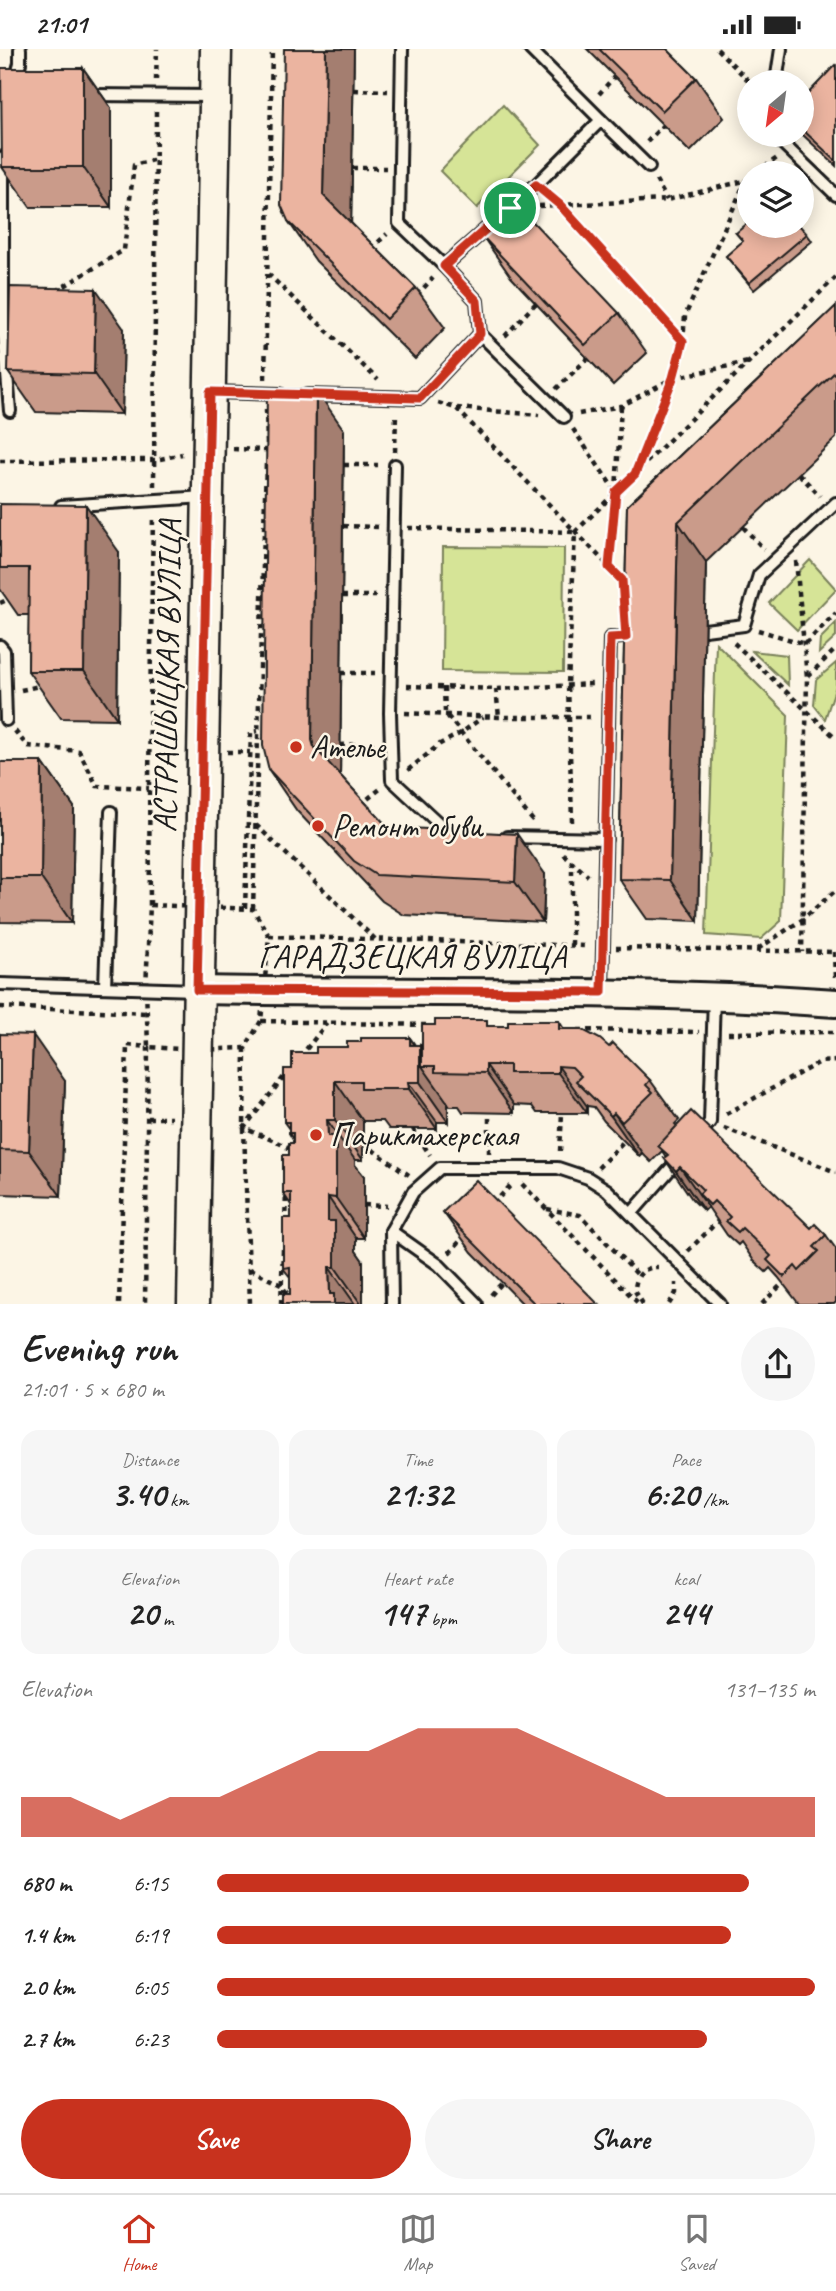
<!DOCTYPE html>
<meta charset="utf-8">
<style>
:root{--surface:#fff;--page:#f6f6f6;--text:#222;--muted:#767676;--line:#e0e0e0;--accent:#c8321e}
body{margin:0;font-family:Caveat,sans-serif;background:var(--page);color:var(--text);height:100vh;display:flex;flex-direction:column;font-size:26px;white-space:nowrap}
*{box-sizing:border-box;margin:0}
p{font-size:23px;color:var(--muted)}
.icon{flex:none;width:38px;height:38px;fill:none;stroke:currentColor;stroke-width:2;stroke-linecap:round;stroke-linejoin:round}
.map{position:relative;height:1255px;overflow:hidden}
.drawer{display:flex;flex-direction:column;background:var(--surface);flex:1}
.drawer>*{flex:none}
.needle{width:46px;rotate:209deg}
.fabs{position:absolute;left:737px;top:21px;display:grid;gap:14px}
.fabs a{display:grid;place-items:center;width:77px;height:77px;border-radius:50%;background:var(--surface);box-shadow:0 4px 18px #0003;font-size:35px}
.pin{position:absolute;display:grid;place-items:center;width:60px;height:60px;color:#fff;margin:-30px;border:4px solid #fff;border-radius:50%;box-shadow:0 2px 7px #0007}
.round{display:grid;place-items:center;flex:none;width:74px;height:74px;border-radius:37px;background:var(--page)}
.head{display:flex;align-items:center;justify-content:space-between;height:119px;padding:0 21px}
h1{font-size:38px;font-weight:700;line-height:52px}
.stats{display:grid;grid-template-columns:repeat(3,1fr);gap:10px;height:119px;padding:7px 21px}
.stats div{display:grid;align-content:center;border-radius:18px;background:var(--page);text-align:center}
.stats b{font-size:35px;font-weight:700}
.stats small{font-size:19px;font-weight:400}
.stats p{font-size:19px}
.chart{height:196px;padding:14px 21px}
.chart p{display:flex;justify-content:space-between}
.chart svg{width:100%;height:126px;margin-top:7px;fill:var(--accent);opacity:.7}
.button{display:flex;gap:14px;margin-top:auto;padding:14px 21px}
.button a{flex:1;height:80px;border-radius:42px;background:var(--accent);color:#fff;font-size:28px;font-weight:700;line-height:80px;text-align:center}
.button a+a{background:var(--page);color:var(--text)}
ul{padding:0 21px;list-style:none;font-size:23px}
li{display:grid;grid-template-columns:112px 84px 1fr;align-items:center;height:52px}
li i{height:18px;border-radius:9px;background:var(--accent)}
.status{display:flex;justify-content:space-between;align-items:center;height:49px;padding:0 35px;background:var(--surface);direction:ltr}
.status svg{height:19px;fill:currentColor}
.tab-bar{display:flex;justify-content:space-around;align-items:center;height:98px;border-top:2px solid var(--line);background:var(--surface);font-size:19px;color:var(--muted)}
.tab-bar a{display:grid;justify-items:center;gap:4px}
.tab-bar .selected{color:var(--accent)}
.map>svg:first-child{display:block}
.green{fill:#d6e497;stroke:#79805a;stroke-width:2}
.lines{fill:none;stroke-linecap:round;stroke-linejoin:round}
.service-casing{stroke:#1c1c1c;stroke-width:16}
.tertiary-casing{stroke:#1c1c1c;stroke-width:32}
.secondary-casing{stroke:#1c1c1c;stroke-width:35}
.path{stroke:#1c1c1c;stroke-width:4.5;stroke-dasharray:5 5;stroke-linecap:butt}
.service{stroke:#fcf5e5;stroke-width:10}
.tertiary{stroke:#fcf5e5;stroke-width:26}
.secondary{stroke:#fcf5e5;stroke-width:30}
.wall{fill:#ca9b8a;stroke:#1c1c1c;stroke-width:2}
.shaded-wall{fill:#a47e70;stroke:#1c1c1c;stroke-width:2}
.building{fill:#ebb4a0;stroke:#1c1c1c;stroke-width:2}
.route-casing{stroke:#fff;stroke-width:14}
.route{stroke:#c8321e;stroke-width:9}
.poi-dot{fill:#c8321e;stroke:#fcf5e5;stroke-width:2.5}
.labels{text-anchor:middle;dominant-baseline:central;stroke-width:5;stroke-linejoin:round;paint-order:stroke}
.street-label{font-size:33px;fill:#1c1c1c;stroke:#fcf5e5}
.poi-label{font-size:33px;fill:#1c1c1c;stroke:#fcf5e5;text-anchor:start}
</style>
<div class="status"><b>21:01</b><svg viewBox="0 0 49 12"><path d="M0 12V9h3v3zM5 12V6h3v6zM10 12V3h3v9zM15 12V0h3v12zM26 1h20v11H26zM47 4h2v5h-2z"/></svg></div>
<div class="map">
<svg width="836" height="1255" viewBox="0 0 836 1255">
<rect width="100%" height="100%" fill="#fcf5e5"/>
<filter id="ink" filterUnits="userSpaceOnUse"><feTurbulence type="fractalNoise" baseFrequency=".0143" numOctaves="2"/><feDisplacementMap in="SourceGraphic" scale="14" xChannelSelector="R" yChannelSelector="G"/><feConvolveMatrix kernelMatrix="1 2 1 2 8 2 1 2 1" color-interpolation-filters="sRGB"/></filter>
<g filter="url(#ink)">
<!-- green -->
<g class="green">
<path d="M503,56L540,96L477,159L440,122Z"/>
<path d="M443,498L564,499L563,623L442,622Z"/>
<path d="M810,511L836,540L797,581L769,554Z"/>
<path d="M836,574V588L819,604L820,590Z"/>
<path d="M716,594L788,666L781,872L761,890L706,886Z"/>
<path d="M752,602L787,606L788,636Z"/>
<path d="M836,614V637L825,670L814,656L816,631Z"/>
</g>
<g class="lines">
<!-- service casing -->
<g class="service-casing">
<g id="service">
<path d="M402,0L399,174L444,217"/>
<path d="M15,32L20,14V0"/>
<path d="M776,33L781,0"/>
<path d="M89,46L213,47"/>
<path d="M601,71L649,118"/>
<path d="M774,86L836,146"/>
<path d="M3,108V275L10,362"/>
<path d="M480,285L477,252L444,217L536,136L601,71L530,0"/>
<path d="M213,343L280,345"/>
<path d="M307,346L420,349L480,285L564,368"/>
<path d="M395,416L390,664L392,731L449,784L456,785"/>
<path d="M61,457L205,448"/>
<path d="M705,581L744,576L759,526L836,454"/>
<path d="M0,597L4,602L6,671"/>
<path d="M507,788L606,790"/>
<path d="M0,935L197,941"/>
<path d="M105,938L111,763"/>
<path d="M602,943L610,589L638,587"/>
<path d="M697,1088L710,1073L714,948"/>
<path d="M631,1165L680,1109"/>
<path d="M391,1182L439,1216L477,1255"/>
<path d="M392,1255L391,1182L413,1143L440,1119H558L588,1129L607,1141L720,1255"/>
</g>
</g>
<!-- tertiary casing -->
<g class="tertiary-casing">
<path id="tertiary" d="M197,941C410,945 623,939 836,954"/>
</g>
<!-- secondary casing -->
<g class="secondary-casing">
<path id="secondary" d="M193,1255L216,0"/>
</g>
<!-- path -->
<g class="path">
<path d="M717,0L750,33"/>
<path d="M156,31L157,0"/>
<path d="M354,41L388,42"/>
<path d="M599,45L614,28"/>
<path d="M647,93L663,76"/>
<path d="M352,119H386"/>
<path d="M756,124L777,109"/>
<path d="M656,131L667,151"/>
<path d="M548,146L560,156L682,291"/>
<path d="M539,157L667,151L748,131"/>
<path d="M371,200L387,185"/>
<path d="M268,225L378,331"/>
<path d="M56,242L124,201L134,116L156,110"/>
<path d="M417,246L433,229"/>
<path d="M505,287L536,254"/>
<path d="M265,330L272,0"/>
<path d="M556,340L588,309"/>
<path d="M438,354L456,359L622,531L625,569"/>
<path d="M457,359L539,366"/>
<path d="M266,360L267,397"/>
<path d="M579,365L621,357L673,329L683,292L685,267L746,131L749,129"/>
<path d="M573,380L616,443L609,518"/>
<path d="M233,400L267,401"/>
<path d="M395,403L396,363"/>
<path d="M0,412L156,411L182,405"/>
<path d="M344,416H378"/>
<path d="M636,421L673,329L748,313"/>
<path d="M799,425L820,447"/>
<path d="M154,437L156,60"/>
<path d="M616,442L621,357"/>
<path d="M343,477L378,478"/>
<path d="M743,478L764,500"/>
<path d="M408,479L574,483"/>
<path d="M796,512L807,628L802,903"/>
<path d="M342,547H376"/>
<path d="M0,554L11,549"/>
<path d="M758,581L805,595L836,564"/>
<path d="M734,594L836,689"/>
<path d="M341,624H375"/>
<path d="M808,627L836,600"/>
<path d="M407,637L496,640L594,635"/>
<path d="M444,638L445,664L534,773"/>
<path d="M496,640L499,668"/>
<path d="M21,641L44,636"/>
<path d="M405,664L499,668H592"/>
<path d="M15,682L27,697L79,702L97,737L149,739"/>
<path d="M340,696L374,695"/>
<path d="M227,703H250"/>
<path d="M408,721L440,695L461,684L483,668"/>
<path d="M360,756L380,740"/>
<path d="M572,773L568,635L575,483L836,228"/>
<path d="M256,776L375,890"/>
<path d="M563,805L588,827"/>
<path d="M150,856L149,728L153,466"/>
<path d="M150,856L253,860L269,887L261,972L245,999L196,1001L148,998L146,938Z"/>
<path d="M245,859L251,683L258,682"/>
<path d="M253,860L266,413"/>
<path d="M269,887L587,897"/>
<path d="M572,896V806"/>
<path d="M616,899L836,903"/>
<path d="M758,900L803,870L836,841"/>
<path d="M834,903L835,930"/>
<path d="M0,958L147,964"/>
<path d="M261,972L426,976"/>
<path d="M578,981L699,983"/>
<path d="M728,984L836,983"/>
<path d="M245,999L244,1079L250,1255"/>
<path d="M300,1008L327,974"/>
<path d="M726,1065L820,1013L836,1012"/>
<path d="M148,1069H171"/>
<path d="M724,1079L836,1123"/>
<path d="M413,1080L430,1106"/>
<path d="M364,1095L409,1126"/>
<path d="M560,1102L562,1064"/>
<path d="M489,1104V1063"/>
<path d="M288,1111V1098L244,1079L294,1015"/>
<path d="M598,1119L624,1092"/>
<path d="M522,1135L639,1255"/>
<path d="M493,1155L511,1136"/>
<path d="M364,1156L387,1157"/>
<path d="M547,1160L580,1166L638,1226"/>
<path d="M285,1174L286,1144"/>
<path d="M688,1202L720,1170"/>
<path d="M449,1204L464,1188"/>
<path d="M250,1220L281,1236L295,1255"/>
<path d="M491,1246L502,1234"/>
<path d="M119,1255L127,996L148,998L145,1255"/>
<path d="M281,1255L283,1200"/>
<path d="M643,1255L635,1242C635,1227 643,1218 658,1218"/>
<path d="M669,1255L676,1244V1234"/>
<path d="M762,1255L784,1233"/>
</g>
<!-- service -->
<use href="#service" class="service"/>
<!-- tertiary -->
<use href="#tertiary" class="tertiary"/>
<!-- secondary -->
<use href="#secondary" class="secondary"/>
</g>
<!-- wall -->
<g class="wall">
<path d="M284,0H354L351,174L416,239L445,279L415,310L316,212L288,172Z"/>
<path d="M587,0H667L696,29L724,69L690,103Z"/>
<path d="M836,17V117L802,85V51Z"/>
<path d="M83,19L111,59V158H30L2,118Z"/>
<path d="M736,184L807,185L812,192L754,241L726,207L743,192Z"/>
<path d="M483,188L619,264L647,304L613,336L511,228Z"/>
<path d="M836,257V389L706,513L698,872L647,870L619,830L627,457Z"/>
<path d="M124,280L122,365L36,363L8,323Z"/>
<path d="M344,381L340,726L385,775L391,778L545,825L543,873L404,866L382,852L297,762L269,721Z"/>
<path d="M0,455L119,503L117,670L61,669L28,622L29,566H18L0,540Z"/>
<path d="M0,713H42L74,758L72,874L0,873Z"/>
<path d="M559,972L564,980L609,998L650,1031L679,1071L675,1075L677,1077L811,1179L826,1186L836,1200V1253L834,1255H799L778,1228L770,1219L766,1223L754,1212L741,1193L738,1196L727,1186L708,1158L704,1162L692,1150L664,1109L666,1108L662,1102L651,1113L642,1104L639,1107L604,1072L594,1058L587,1057V1064H537L532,1057L514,1056V1064L463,1063L459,1057H450L448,1054V1073H437V1080H389L383,1072H363V1111H355V1116L364,1127V1189H356V1202L363,1212V1255H283L290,1245V1228L283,1219L291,1169V1156L283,1144L289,1106L293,1094V1091L289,1084V1080L284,1073L292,1020L316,1004L347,998L361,993L410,989L415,996H420L422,1000L491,977H508Z"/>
<path d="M0,985L65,1032L61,1147L0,1145Z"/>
<path d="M443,1163L598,1255H523L472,1203Z"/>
</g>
<!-- shaded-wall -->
<g class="shaded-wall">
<path d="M326,0H354L351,186L323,146Z"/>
<path d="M83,19L111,59V158L83,118Z"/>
<path d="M96,240L124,280L122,365L94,325Z"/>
<path d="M316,341L344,381L340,732L314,698L312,691Z"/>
<path d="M86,456L119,503L117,670L84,622Z"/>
<path d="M678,473L706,513L698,872L670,831Z"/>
<path d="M42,713L74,758L72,874L41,829Z"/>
<path d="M517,785L545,825L543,873L515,833Z"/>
<path d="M33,986L65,1032L61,1147L29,1102Z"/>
<path d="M410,989L420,1003V996L434,1017H422L448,1054V1073L420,1033L410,996Z"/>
<path d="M486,1016L514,1056V1064L486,1024Z"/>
<path d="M558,1017L587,1057V1064L558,1024Z"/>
<path d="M335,1032L363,1072V1111L335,1071Z"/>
<path d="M408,1033L437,1073V1080L409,1040Z"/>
<path d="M614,1064L642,1104L639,1107L611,1067Z"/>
<path d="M327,1071L355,1111V1116L364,1127V1189L336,1149L328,1087Z"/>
<path d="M680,1118L708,1158L704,1162L676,1122Z"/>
<path d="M328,1148L356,1189V1202L363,1212V1255H361L335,1218L328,1172Z"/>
<path d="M329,1218L355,1255H334L330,1245Z"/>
</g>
<!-- building -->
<g class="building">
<path d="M284,0H326L323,146L416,239L386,270L288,172L281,156Z"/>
<path d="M599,0H667L696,29L662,62Z"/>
<path d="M835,16L836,17V112L802,80V51Z"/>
<path d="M1,19H83V118H2Z"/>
<path d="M517,156L619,264L585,296L483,188Z"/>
<path d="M749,173V177H800L807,185L749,234L726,207L743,192L736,184Z"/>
<path d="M10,238L96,240L94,325L8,323Z"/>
<path d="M836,257V322L678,473L670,831L619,830L627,457Z"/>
<path d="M267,340L316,341L312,691L314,698L385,775L391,778L517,785L515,833L376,826L354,812L269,721L263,697Z"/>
<path d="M0,455L86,456L84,622H28L29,519H0Z"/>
<path d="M0,713H42L41,829H0Z"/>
<path d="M435,971H487V977H508V972H559V980H581L600,990L609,998L613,994L650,1031L646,1036L653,1043L622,1073L614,1064L611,1067L576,1032L581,1027L572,1018L558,1017V1024H509V1016H486V1024L435,1023V1017H422V976H435Z"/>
<path d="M0,985L33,986L29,1102L0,1101Z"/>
<path d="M361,989H410V996H420V1033H408L409,1040H361V1032H335V1071H327L328,1087H336V1149L328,1148V1172H335V1218H329L330,1245H334V1255H283V1245H290V1218L283,1219V1169H291V1144H283V1106H289V1094H293V1084H289V1073H284V1020H292V1004H316V998H347V993H361Z"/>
<path d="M691,1062L811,1179L815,1175L826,1186L814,1198L819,1202L799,1222L795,1217L784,1228L767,1211L771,1207L742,1179L738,1183L726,1172L730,1168L714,1152L710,1156L699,1145L703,1141L680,1118L676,1122L664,1109L668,1106L658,1097Z"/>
<path d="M476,1131L598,1255H535L443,1163Z"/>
</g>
</g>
<g class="lines" filter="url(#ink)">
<!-- route casing -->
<g class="route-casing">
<path id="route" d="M536,136L560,156L683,292L673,329L635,425L616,443L609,518L622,531L626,588L610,589L602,943L197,941L210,343L420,349L480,285L477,252L444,217Z"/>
</g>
<!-- route -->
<use href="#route" class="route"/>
</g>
<!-- markers -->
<g class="poi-dot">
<circle cx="296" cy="698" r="7"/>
<circle cx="318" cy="777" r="7"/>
<circle cx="316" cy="1086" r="7"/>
</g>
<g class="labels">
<!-- street labels -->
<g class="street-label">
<text transform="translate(167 627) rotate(-89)">АСТРАШЫЦКАЯ ВУЛІЦА</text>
<text x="412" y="908">ГАРАДЗЕЦКАЯ ВУЛІЦА</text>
</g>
<!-- poi labels -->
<g class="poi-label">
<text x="310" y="698">Ателье</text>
<text x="332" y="777">Ремонт обуви</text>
<text x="330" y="1086">Парикмахерская</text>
</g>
</g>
</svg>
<div class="fabs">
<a><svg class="needle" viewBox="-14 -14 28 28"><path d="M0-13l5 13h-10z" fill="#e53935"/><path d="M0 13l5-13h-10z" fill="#767676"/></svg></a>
<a><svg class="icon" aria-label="layers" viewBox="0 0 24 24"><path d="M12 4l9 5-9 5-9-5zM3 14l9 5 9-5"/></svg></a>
</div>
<div class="pin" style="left:510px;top:159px;background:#1e9e55"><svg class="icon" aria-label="arrive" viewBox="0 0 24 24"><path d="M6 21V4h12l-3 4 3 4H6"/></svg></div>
</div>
<section class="drawer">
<div class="head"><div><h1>Evening run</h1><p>21:01 · 5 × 680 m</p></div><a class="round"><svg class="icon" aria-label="share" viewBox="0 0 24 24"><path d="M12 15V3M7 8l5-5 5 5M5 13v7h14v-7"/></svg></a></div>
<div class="stats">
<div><p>Distance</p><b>3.40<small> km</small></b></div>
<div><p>Time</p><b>21:32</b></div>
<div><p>Pace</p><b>6:20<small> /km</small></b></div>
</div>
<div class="stats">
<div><p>Elevation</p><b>20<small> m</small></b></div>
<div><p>Heart rate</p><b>147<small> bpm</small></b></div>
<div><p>kcal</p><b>244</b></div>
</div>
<div class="chart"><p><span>Elevation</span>131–135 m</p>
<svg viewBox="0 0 160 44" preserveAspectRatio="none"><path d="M0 44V30L10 30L20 38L30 30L40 30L50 22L60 14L70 14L80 6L90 6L100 6L110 14L120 22L130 30L140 30L150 30L160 30V44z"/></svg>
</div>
<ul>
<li><b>680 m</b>6:15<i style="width:89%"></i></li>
<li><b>1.4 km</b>6:19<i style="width:86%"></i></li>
<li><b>2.0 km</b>6:05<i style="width:100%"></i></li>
<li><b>2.7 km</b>6:23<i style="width:82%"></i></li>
</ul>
<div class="button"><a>Save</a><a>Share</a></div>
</section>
<nav class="tab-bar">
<a class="selected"><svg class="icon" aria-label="home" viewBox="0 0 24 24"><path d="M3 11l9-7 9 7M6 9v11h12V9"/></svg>Home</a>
<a><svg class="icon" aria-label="map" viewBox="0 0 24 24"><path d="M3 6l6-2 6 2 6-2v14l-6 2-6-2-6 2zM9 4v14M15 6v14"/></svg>Map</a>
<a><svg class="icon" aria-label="saved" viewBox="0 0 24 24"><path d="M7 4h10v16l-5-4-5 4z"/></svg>Saved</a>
</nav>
